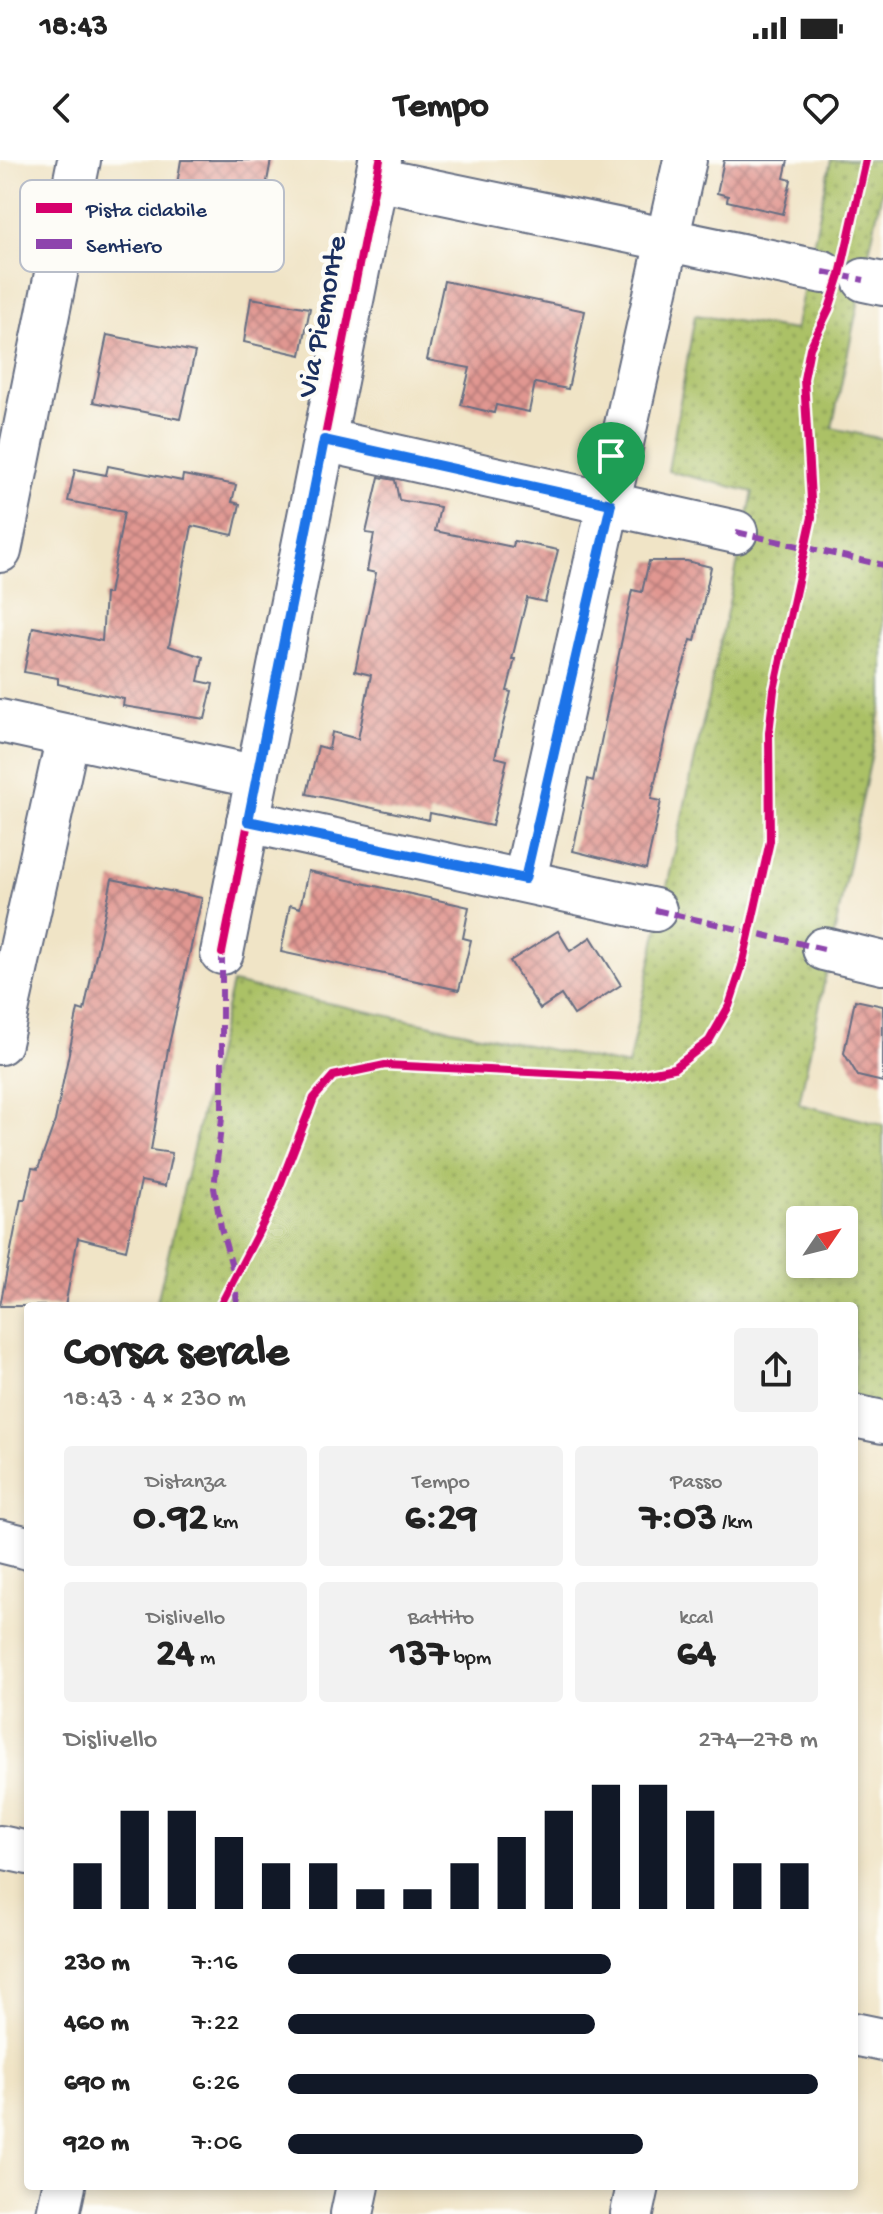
<!DOCTYPE html>
<html lang="it">
<meta charset="utf-8">
<style>
:root{--surface:#fff;--page:#f2f2f2;--text:#222;--muted:#767676;--accent:#111827}
body{margin:0;font-family:"Gochi Hand",sans-serif;background:var(--page);color:var(--text);height:100vh;display:flex;flex-direction:column;font-size:30px;white-space:nowrap}
*{box-sizing:border-box;margin:0}
p{font-size:26px;color:var(--muted)}
.icon{flex:none;width:44px;height:44px;fill:none;stroke:currentColor;stroke-width:2;stroke-linecap:round;stroke-linejoin:round}
.map{position:relative;flex:1;overflow:hidden}
.panel{position:absolute;left:24px;top:1142px;width:834px;height:888px;display:flex;flex-direction:column;background:var(--surface);border-radius:8px;box-shadow:0 4px 12px #0003}
.panel>*{flex:none}
.needle{width:52px;rotate:55deg}
.controls{position:absolute;left:786px;top:1046px;display:grid;gap:16px}
.controls a{display:grid;place-items:center;width:72px;height:72px;border-radius:8px;background:var(--surface);box-shadow:0 4px 12px #0003;font-size:40px}
.pin{position:absolute;display:grid;place-items:center;width:68px;height:68px;color:#fff;margin:-82px -34px;border-radius:50% 50% 50% 0;rotate:-45deg;box-shadow:0 0 8px #0007}
.pin .icon{rotate:45deg}
.round{display:grid;place-items:center;flex:none;width:84px;height:84px;border-radius:8px;background:var(--page)}
.headline{display:flex;align-items:center;justify-content:space-between;height:136px;padding:0 40px}
h1{font-size:44px;font-weight:800;line-height:60px}
.figures{display:grid;grid-template-columns:repeat(3,1fr);gap:12px;height:136px;padding:8px 40px}
.figures div{display:grid;align-content:center;border-radius:8px;background:var(--page);text-align:center}
.figures b{font-size:40px;font-weight:800}
.figures small{font-size:22px;font-weight:400}
.figures p{font-size:22px}
.chart{height:224px;padding:16px 40px}
.chart p{display:flex;justify-content:space-between}
.chart svg{width:100%;height:144px;margin-top:8px;stroke:var(--accent);stroke-width:6}
ul{padding:0 40px;list-style:none;font-size:26px}
li{display:grid;grid-template-columns:128px 96px 1fr;align-items:center;height:60px}
li i{height:20px;border-radius:10px;background:var(--accent)}
.status{display:flex;justify-content:space-between;align-items:center;height:56px;padding:0 40px;background:var(--surface);direction:ltr}
.status svg{height:22px;fill:currentColor}
header{display:flex;justify-content:space-between;align-items:center;height:104px;padding:0 40px;background:var(--surface);font-size:36px;font-weight:800}
.map>svg:first-child{display:block}
.grass{fill:url(#grass-dots);stroke:#637862;stroke-width:2;fill-rule:evenodd}
.building{fill:url(#building-cross-hatch)}
.lines{fill:none;stroke-linecap:round;stroke-linejoin:round}
.street-casing{stroke:#666e82;stroke-width:46}
.street{stroke:#fff;stroke-width:42}
.quiet{stroke:#8e44ad;stroke-width:6;stroke-dasharray:12 6;stroke-linecap:butt}
.cycleway-casing{stroke:#fdfcf7;stroke-width:13}
.cycleway{stroke:#d6006c;stroke-width:8}
.route-casing{stroke:#fff;stroke-width:16}
.route{stroke:#1a73e8;stroke-width:10}
.labels{text-anchor:middle;dominant-baseline:central;stroke-width:8;stroke-linejoin:round;paint-order:stroke}
.street-label{font-size:30px;fill:#1b2f5e;stroke:#fdfcf7}
.key{fill:#fdfcf7;stroke:#b9bec9;stroke-width:2}
.key-label{font-size:22px;fill:#1b2f5e}
</style>
<div class="status"><b>18:43</b><svg viewBox="0 0 49 12"><path d="M0 12V9h3v3zM5 12V6h3v6zM10 12V3h3v9zM15 12V0h3v12zM26 1h20v11H26zM47 4h2v5h-2z"/></svg></div>
<header><svg class="icon" aria-label="back" viewBox="0 0 24 24"><path d="M15 5l-7 7 7 7"/></svg>Tempo<svg class="icon" aria-label="heart" viewBox="0 0 24 24"><path d="M12 20l-8-8c-3-5 5-10 8-4 3-6 11-1 8 4z"/></svg></header>
<div class="map">
<svg width="883" height="2054" viewBox="0 0 883 2054">
<defs>
<pattern id="grass-dots" width="8" height="8" patternUnits="userSpaceOnUse" patternTransform="scale(2)"><rect width="8" height="8" fill="#abc166"/><path d="M2 2h.1M6 6h.1" fill="none" stroke="#8a9d57" stroke-width="1.8" stroke-linecap="round"/></pattern>
<pattern id="building-cross-hatch" width="8" height="8" patternUnits="userSpaceOnUse" patternTransform="scale(2)"><rect width="8" height="8" fill="#e19791"/><path d="M0 0l8 8M0 8l8-8" fill="none" stroke="#b67c7a"/></pattern>
</defs>
<rect width="100%" height="100%" fill="#fdfcf7"/>
<filter id="ink" filterUnits="userSpaceOnUse"><feTurbulence type="fractalNoise" baseFrequency=".0125" numOctaves="2"/><feDisplacementMap in="SourceGraphic" scale="16" xChannelSelector="R" yChannelSelector="G"/><feConvolveMatrix kernelMatrix="1 2 1 2 8 2 1 2 1" color-interpolation-filters="sRGB"/></filter>
<filter id="wash" filterUnits="userSpaceOnUse"><feTurbulence type="fractalNoise" baseFrequency=".006" numOctaves="4" result="noise"/><feDisplacementMap in="SourceGraphic" scale="32" xChannelSelector="R" yChannelSelector="G"/><feGaussianBlur stdDeviation="1.8" result="paint"/><feColorMatrix in="noise" values="0 0 0 0 0 0 0 0 0 0 0 0 0 0 0 0 0 1.4 0 .05"/><feComposite in="paint" operator="in"/></filter>
<g filter="url(#wash)">
<rect width="100%" height="100%" fill="#f0e4c6"/>
<!-- grass -->
<path class="grass" d="M831,0H883V26L832,268L883,279V540L799,944L883,965V1254L854,1247V1146H156L232,823L628,906L753,332L668,311L695,155L795,170ZM800,1060H844V1104H800Z"/>
<g id="blocks">
<!-- building -->
<g class="building">
<path d="M181,0H271L258,70L172,55Z"/>
<path d="M724,0H788L784,18L791,20L783,54L727,41L728,36L717,33Z"/>
<path d="M444,121L585,151L568,229L535,223L529,252L496,245L494,253L461,245L470,208L427,200Z"/>
<path d="M251,138L310,148L301,195L244,182Z"/>
<path d="M107,175L195,192L180,259L93,242Z"/>
<path d="M108,306L182,321L183,315L236,325L232,342L240,344L233,375L192,366L169,486L203,497L198,521L213,524L205,559L123,546L124,539L58,524V518L24,512L33,467L102,481L105,434H109L124,352L68,341L75,309L106,315Z"/>
<path d="M379,317L395,320L399,340L440,347L435,371L513,387L514,381L558,390L545,442L527,438L512,499H515L507,531L511,532L495,597L507,600L492,666L430,653L429,660L307,634L318,586L329,589L332,572L358,579L371,515L355,511L376,413L367,411L374,374L366,373Z"/>
<path d="M649,401H687L711,407L695,481L691,480L676,530L651,639L661,641L646,709L573,691L588,619L593,621L632,430L642,432Z"/>
<path d="M308,711L469,747L463,778L471,780L459,830L281,792L290,745L300,748Z"/>
<path d="M112,719L202,738L168,889L151,990L172,993L165,1026L141,1021L126,1090L78,1078L65,1146H0L21,1039H25L32,1008L38,1009L55,961L78,849L84,851Z"/>
<path d="M558,771L570,791L591,777L621,825L574,855L561,835L540,849L510,801Z"/>
<path d="M855,840L883,846V922L858,916L844,893Z"/>
</g>
</g>
</g>
<g filter="url(#ink)">
<use href="#blocks" fill-opacity="0" stroke="#666e82" stroke-width="2"/>
<g class="lines">
<!-- street casing -->
<g class="street-casing">
<g id="street">
<path d="M376,19L823,112"/>
<path d="M864,120L883,124"/>
<path d="M324,280L736,372"/>
<path d="M0,391L79,0"/>
<path d="M0,561L257,617"/>
<path d="M248,661L655,750"/>
<path d="M525,719L685,0"/>
<path d="M824,789L883,803"/>
<path d="M222,793L380,0"/>
<path d="M0,883L68,576"/>
<path d="M854,1256L883,1262"/>
<path d="M0,1381L28,1388"/>
<path d="M0,1687L28,1693"/>
<path d="M854,1874L883,1880"/>
<path d="M58,2054L64,2026"/>
<path d="M352,2054L358,2026"/>
<path d="M632,2054L638,2026"/>
</g>
</g>
<!-- street -->
<use href="#street" class="street"/>
<!-- quiet -->
<g class="quiet">
<path d="M823,112L864,120"/>
<path d="M736,372L883,405"/>
<path d="M655,750L824,789"/>
<path d="M222,793V958L214,1028L221,1068L235,1117L237,1146"/>
</g>
<!-- cycleway casing -->
<g class="cycleway-casing">
<g id="cycleway">
<path d="M222,793L380,0"/>
<path d="M220,1146L271,1048L314,938L333,916L385,905L629,917L674,908L709,881L729,846L742,806L770,681L769,573L774,530L812,357L804,219L810,188L829,149L840,115L866,0"/>
</g>
</g>
<!-- cycleway -->
<use href="#cycleway" class="cycleway"/>
</g>
</g>
<g class="lines" filter="url(#ink)">
<!-- route casing -->
<g class="route-casing">
<path id="route" d="M324,280L611,344L525,719L248,661Z"/>
</g>
<!-- route -->
<use href="#route" class="route"/>
</g>
<g class="labels">
<!-- street labels -->
<g class="street-label">
<text transform="translate(324 157) rotate(-79)">Via Piemonte</text>
</g>
</g>
<!-- legend -->
<rect x="20" y="20" width="264" height="92" rx="12" class="key"/>
<rect x="36" y="43" width="36" height="10" fill="#d6006c"/>
<rect x="36" y="79" width="36" height="10" fill="#8e44ad"/>
<g class="key-label">
<text x="86" y="56">Pista ciclabile</text>
<text x="86" y="92">Sentiero</text>
</g>
</svg>
<div class="controls">
<a><svg class="needle" viewBox="-14 -14 28 28"><path d="M0-13l5 13h-10z" fill="#e53935"/><path d="M0 13l5-13h-10z" fill="#767676"/></svg></a>
</div>
<div class="pin" style="left:611px;top:344px;background:#1e9e55"><svg class="icon" aria-label="arrive" viewBox="0 0 24 24"><path d="M6 21V4h12l-3 4 3 4H6"/></svg></div>
<section class="panel">
<div class="headline"><div><h1>Corsa serale</h1><p>18:43 · 4 × 230 m</p></div><a class="round"><svg class="icon" aria-label="share" viewBox="0 0 24 24"><path d="M12 15V3M7 8l5-5 5 5M5 13v7h14v-7"/></svg></a></div>
<div class="figures">
<div><p>Distanza</p><b>0.92<small> km</small></b></div>
<div><p>Tempo</p><b>6:29</b></div>
<div><p>Passo</p><b>7:03<small> /km</small></b></div>
</div>
<div class="figures">
<div><p>Dislivello</p><b>24<small> m</small></b></div>
<div><p>Battito</p><b>137<small> bpm</small></b></div>
<div><p>kcal</p><b>64</b></div>
</div>
<div class="chart"><p><span>Dislivello</span>274–278 m</p>
<svg viewBox="0 0 160 44" preserveAspectRatio="none"><path d="M5 44V30M15 44V14M25 44V14M35 44V22M45 44V30M55 44V30M65 44V38M75 44V38M85 44V30M95 44V22M105 44V14M115 44V6M125 44V6M135 44V14M145 44V30M155 44V30"/></svg>
</div>
<ul>
<li><b>230 m</b>7:16<i style="width:61%"></i></li>
<li><b>460 m</b>7:22<i style="width:58%"></i></li>
<li><b>690 m</b>6:26<i style="width:100%"></i></li>
<li><b>920 m</b>7:06<i style="width:67%"></i></li>
</ul>
</section>
</div>
